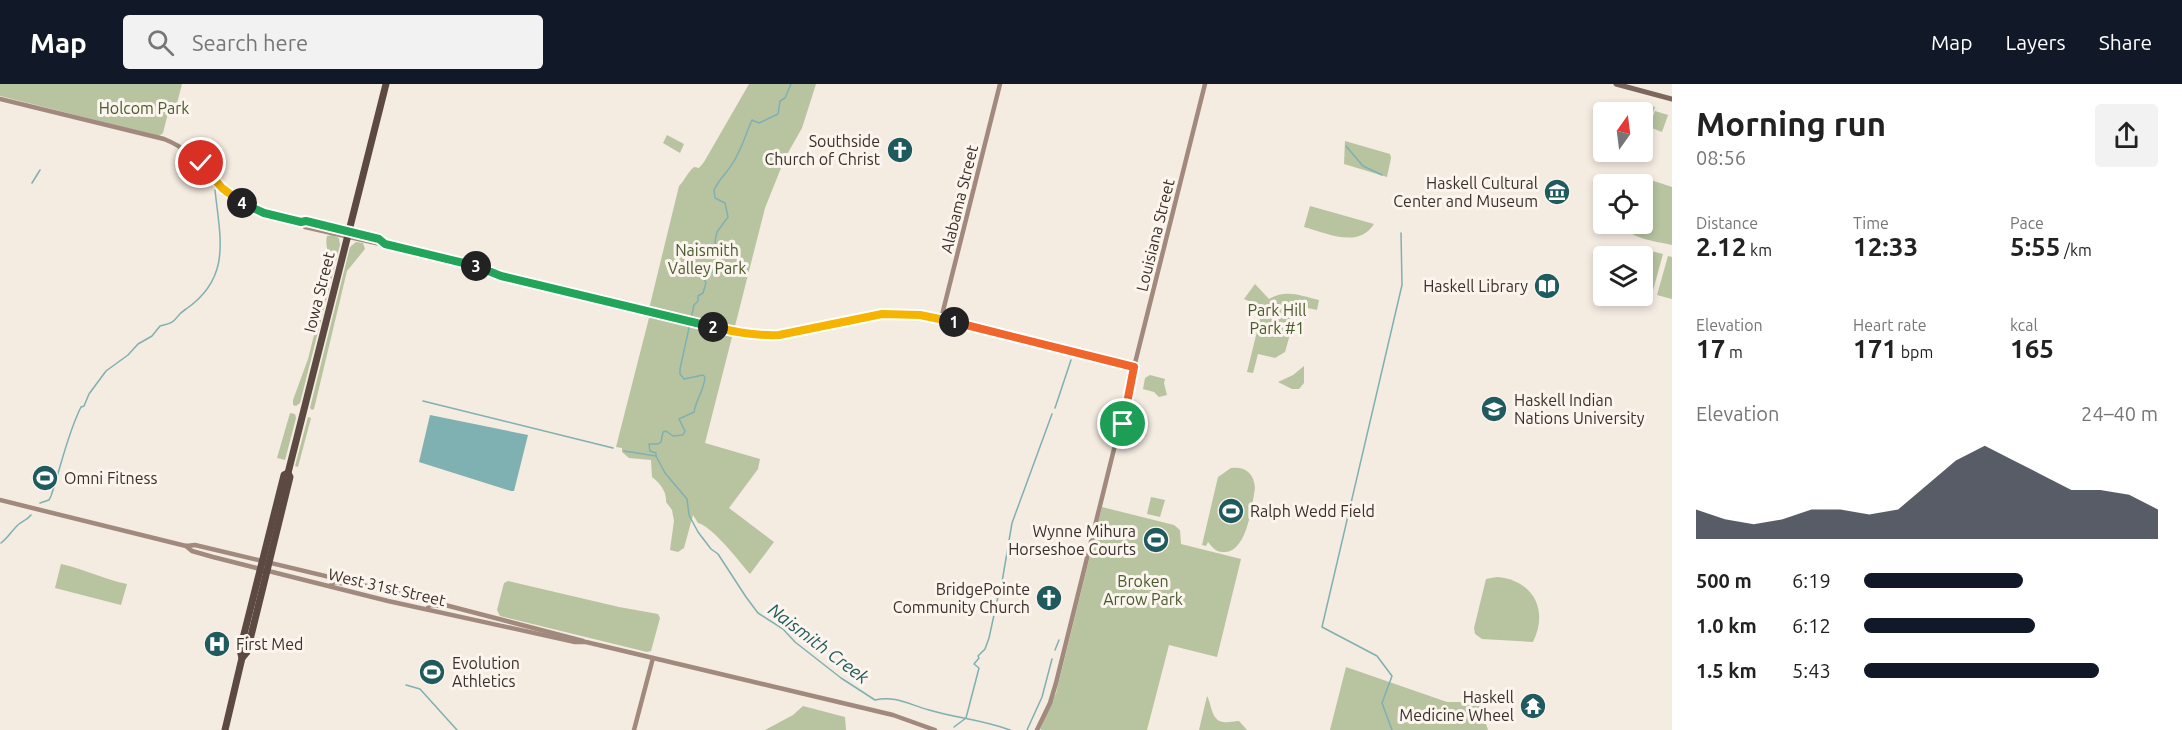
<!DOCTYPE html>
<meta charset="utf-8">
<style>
:root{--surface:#fff;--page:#f2f2f2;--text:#222;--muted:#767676;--accent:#111827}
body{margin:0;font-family:Ubuntu,sans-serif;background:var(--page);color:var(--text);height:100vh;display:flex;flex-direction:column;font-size:22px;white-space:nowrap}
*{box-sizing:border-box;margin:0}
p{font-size:20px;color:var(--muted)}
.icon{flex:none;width:33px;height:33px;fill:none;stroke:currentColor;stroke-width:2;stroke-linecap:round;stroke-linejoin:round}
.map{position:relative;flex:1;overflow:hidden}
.drawer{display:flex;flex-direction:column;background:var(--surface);width:510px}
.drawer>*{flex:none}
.needle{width:39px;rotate:14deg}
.controls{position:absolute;left:1593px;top:18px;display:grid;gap:12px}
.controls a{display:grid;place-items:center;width:60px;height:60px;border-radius:6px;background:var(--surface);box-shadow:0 3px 9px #0003;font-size:30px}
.pin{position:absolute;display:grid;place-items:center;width:51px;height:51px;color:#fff;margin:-26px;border:3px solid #fff;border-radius:50%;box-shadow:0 2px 6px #0007}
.km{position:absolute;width:30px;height:30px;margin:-15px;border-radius:50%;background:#222;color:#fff;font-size:16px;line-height:30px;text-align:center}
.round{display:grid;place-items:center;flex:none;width:63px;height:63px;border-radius:6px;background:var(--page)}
.summary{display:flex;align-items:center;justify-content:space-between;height:102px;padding:0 24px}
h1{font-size:33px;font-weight:700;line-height:45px}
.metrics{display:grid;grid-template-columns:repeat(3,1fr);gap:9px;height:102px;padding:6px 24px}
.metrics div{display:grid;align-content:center}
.metrics b{font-size:26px;font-weight:700}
.metrics small{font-size:16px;font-weight:400}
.metrics p{font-size:16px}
.chart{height:168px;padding:12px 24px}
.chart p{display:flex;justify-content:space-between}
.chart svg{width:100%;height:108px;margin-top:6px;fill:var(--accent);opacity:.7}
ul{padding:0 24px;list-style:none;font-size:20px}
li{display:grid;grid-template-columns:96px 72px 1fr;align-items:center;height:45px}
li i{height:15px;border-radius:8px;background:var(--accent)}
header{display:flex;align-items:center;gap:36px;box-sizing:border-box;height:84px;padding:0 30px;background:var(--accent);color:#fff}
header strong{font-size:28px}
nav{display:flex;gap:33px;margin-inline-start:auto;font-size:21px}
.search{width:420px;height:54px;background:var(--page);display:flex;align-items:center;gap:15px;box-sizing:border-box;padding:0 21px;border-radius:6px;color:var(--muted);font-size:22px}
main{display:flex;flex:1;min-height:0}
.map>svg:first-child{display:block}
.green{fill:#b8c4a0}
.water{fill:#7fb0b2}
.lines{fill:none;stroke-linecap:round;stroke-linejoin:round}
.stream{stroke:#7fb0b2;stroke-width:1.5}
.secondary{stroke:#a18a7d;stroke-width:4.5}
.primary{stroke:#7d675c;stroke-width:5}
.highway{stroke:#5c4a42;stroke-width:7}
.split-1-casing{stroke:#fff;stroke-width:12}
.split-2-casing{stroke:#fff;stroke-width:12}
.split-3-casing{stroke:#fff;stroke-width:12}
.split-4-casing{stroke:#fff;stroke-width:12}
.split-5-casing{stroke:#fff;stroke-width:12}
.split-1{stroke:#f0652b;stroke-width:8}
.split-2{stroke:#f5b400;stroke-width:8}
.split-3{stroke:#22a559;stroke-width:8}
.split-4{stroke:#22a559;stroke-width:8}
.split-5{stroke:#f5b400;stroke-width:8}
.labels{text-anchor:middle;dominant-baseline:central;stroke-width:6;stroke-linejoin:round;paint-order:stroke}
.park-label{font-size:16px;fill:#4a5a2e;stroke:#fbf5ee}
.poi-label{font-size:16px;fill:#3b302b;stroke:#fbf5ee;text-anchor:end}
.street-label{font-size:16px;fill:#3b302b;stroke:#fbf5ee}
.water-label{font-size:18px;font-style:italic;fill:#1f5a5e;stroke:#fbf5ee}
</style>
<header>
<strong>Map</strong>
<div class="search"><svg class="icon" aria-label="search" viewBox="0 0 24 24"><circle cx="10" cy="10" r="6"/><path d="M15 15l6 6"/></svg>Search here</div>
<nav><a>Map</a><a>Layers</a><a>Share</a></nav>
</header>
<main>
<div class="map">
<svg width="1672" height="646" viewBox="0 0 1672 646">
<rect width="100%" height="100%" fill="#f4ebe1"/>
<!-- green -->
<g class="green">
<path d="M0,0H182L176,23L168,29L163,49L159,52L0,12Z"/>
<path d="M749,0H816L802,44L785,74L765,124L734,246L649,225L679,102C686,95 686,90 694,83L699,84L704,78Z"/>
<path d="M1647,20L1655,23L1649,40L1643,37Z"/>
<path d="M1655,27L1668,31L1662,48L1649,43Z"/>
<path d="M667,51L684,60L680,69L663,59Z"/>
<path d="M1345,57L1390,70L1391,74L1387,93L1344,80Z"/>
<path d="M1648,95L1672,103V161C1654,157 1632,155 1620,140H1642V100H1630Z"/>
<path d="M1310,122L1374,140C1358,165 1327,149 1304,143Z"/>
<path d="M332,151L339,154L340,161L300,319L296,322L293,321V316L308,275L330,187C332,175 324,164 327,152Z"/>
<path d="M356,158L363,159L365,165L347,187L314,325L312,326L310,324L350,163Z"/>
<path d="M1639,164L1663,170L1652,210L1643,207L1642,172H1637Z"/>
<path d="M1668,172L1672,173V215L1657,211Z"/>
<path d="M1255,200L1269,215C1286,205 1301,212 1319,216L1317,226L1298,222L1285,268L1275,274L1258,270L1253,289L1247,288L1263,223L1244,215Z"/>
<path d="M650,230L733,249L705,359L760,375L758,385L729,424L774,458L750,490C738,476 713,443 698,439L693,431L684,464L678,468L670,466L674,437L672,426L666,418C667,408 660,399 652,393L651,376L629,374L622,368V364L616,363Z"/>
<path d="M1304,282V299L1299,305H1292L1278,298L1293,291Z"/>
<path d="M1150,291L1165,295L1164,299L1167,311L1159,313L1154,308L1143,305L1145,294Z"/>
<path d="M290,329L295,330L296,334L285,376L277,374Z"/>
<path d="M308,333L311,334L298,383L295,382Z"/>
<path d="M1231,384C1245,382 1254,389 1255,404C1252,421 1247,470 1223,468C1216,468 1212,463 1208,458L1206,462L1202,461L1218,393Z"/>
<path d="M1151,413L1165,416L1160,433L1147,430Z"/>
<path d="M1102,423L1174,441L1180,446L1181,460L1241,475L1217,573L1169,561L1147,646H1042L1040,645L1056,609Z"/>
<path d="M61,480C84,485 103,495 127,500L121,521L55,504Z"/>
<path d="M1497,493C1533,496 1549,526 1533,558L1482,555L1475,550L1474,544L1486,495Z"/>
<path d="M508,497L619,523L658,530L660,534L651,567L647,568L500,532L497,526L504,499Z"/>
<path d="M1346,583L1447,618H1479L1488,646H1330Z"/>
<path d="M1207,612C1212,621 1211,636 1223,638C1228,639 1234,637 1239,637L1247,646H1199Z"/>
<path d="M803,622L845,633L846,646H765L793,631Z"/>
</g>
<!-- water -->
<path class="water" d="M430,331L528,351L514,407H511L419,378Z"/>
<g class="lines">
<!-- stream -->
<g class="stream">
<path d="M791,0L785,14L780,17L778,30L759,39L752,36C746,49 742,64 734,77C728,88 719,95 714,106L715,114L725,119L728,133L717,148L715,157L718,175L713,188L707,190L704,195L706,199L703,209L698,212V217L694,221L680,285V290L684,295L703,291L705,293C704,307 696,315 694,328L679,335L685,347L683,351L673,352L666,347L663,348L661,358L658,360H649L650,367L656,369V372L665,389L687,415L689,431L698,448L711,465L718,470L746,513L758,529L783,545L795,558L841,594L875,616C895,611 910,621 929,626C956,634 983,636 1010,646"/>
<path d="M1346,62L1363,82L1382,91"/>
<path d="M32,99L40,86"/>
<path d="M423,317L613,364"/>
<path d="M1055,324L1071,276"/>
<path d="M624,367L656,372"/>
<path d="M40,419L49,416L51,412C61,383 67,351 81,323L84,322L89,310L106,287L128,271L138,260L152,252L160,242C180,238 172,234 186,225C232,193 220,154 215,106"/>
<path d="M1,459C9,453 12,446 19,440C23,437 27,436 31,431"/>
<path d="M1002,498L1012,439L1052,330"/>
<path d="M1055,566L1059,556"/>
<path d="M406,601L420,605L457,646"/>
<path d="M954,643L966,634L979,584L974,580L979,574L978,572L985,565L989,554L999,508"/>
<path d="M1027,646L1042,613L1052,575"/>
<path d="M1392,646L1382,619L1392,592L1377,572L1322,543L1402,201L1401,149"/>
</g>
<!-- secondary -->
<g class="secondary">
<path d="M0,15L164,55C197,68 203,88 227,109C249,127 275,132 301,138L306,137L379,155L385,160"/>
<path d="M301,138L305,143L460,178L501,192L745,250C789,257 833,238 876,231C896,227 916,231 936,234L1134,283"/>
<path d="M941,235L1000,0"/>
<path d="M1118,350L1123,340L1130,310L1128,307"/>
<path d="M0,416L186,462L195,461L426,516L583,557"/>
<path d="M186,462L192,467L213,473L388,517L575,558H586L893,631L935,646"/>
<path d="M330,502L334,498L352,501"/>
<path d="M427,525L430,521L441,522"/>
<path d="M634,646L653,574"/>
<path d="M1037,646L1050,619L1056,599L1117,353C1117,339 1120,319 1128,307L1205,0"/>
</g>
<!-- primary -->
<path class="primary" d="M1616,0L1672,15"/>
<!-- highway -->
<g class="highway">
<path d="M242,574L240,566L284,391L288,389L386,0"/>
<path d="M225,646L242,574L247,568L290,393L288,389"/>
</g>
</g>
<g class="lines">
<!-- split-1 casing -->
<g class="split-1-casing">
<path id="split-1" d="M954,238L1134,283L1123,340"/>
</g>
<!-- split-2 casing -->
<g class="split-2-casing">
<path id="split-2" d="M713,243C736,248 756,252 779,251L882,230L920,231L954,238"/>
</g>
<!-- split-3 casing -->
<g class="split-3-casing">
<path id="split-3" d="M476,182L501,192L713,243"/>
</g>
<!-- split-4 casing -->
<g class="split-4-casing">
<path id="split-4" d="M242,119L264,129L301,138L306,137L379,155L385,160L476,182"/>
</g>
<!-- split-5 casing -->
<g class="split-5-casing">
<path id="split-5" d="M201,79L222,104L242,119"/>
</g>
<!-- split-1 -->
<use href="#split-1" class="split-1"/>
<!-- split-2 -->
<use href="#split-2" class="split-2"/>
<!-- split-3 -->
<use href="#split-3" class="split-3"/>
<!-- split-4 -->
<use href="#split-4" class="split-4"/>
<!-- split-5 -->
<use href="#split-5" class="split-5"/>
</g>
<!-- icons -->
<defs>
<g id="church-disc" transform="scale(1.35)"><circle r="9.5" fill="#1f5a5e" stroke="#fbf5ee"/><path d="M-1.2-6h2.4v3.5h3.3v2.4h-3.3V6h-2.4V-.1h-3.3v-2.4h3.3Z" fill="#fff"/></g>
<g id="museum-disc" transform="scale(1.35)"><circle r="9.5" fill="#1f5a5e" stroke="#fbf5ee"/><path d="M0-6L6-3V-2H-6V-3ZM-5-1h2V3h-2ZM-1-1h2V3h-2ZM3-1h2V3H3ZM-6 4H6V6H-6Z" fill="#fff"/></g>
<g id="library-disc" transform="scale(1.35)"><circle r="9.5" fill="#1f5a5e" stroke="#fbf5ee"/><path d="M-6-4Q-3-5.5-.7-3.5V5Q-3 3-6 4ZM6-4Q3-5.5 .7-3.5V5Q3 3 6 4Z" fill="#fff"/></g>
<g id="university-disc" transform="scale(1.35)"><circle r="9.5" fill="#1f5a5e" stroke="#fbf5ee"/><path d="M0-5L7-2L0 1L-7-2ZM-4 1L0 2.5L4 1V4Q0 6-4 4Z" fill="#fff"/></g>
<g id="stadium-disc" transform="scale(1.35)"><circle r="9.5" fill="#1f5a5e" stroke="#fbf5ee"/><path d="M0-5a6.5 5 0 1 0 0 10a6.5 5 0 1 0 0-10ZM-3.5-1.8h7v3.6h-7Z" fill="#fff"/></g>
<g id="hospital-disc" transform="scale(1.35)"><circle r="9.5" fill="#1f5a5e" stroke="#fbf5ee"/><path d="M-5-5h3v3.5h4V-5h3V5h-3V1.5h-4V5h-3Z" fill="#fff"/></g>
<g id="temple-disc" transform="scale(1.35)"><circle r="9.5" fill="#1f5a5e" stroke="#fbf5ee"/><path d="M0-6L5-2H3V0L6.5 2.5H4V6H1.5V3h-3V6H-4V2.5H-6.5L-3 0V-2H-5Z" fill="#fff"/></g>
</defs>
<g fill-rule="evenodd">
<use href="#church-disc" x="900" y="66"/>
<use href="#museum-disc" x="1557" y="108"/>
<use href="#library-disc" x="1547" y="202"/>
<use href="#university-disc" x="1494" y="325"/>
<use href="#stadium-disc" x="45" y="394"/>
<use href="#stadium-disc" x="1231" y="427"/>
<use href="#stadium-disc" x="1156" y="456"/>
<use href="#church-disc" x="1049" y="514"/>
<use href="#hospital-disc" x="217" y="560"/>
<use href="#stadium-disc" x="432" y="588"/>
<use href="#temple-disc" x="1533" y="622"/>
</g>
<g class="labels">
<!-- park labels -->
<g class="park-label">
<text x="144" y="24">Holcom Park</text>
<text x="707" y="166">Naismith<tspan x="707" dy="18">Valley Park</tspan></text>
<text x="1277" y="226">Park Hill<tspan x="1277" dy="18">Park #1</tspan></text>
<text x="1143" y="497">Broken<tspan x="1143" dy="18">Arrow Park</tspan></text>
</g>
<!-- poi labels -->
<g class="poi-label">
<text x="880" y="57">Southside<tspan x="880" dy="18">Church of Christ</tspan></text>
<text x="1538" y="99">Haskell Cultural<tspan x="1538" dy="18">Center and Museum</tspan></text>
<text x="1528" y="202">Haskell Library</text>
<text x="1514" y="316" text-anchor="start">Haskell Indian<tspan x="1514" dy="18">Nations University</tspan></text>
<text x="64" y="394" text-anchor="start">Omni Fitness</text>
<text x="1250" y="427" text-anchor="start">Ralph Wedd Field</text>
<text x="1136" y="447">Wynne Mihura<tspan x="1136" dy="18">Horseshoe Courts</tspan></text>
<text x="1030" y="505">BridgePointe<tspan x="1030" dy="18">Community Church</tspan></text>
<text x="236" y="560" text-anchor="start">First Med</text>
<text x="452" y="579" text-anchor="start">Evolution<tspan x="452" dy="18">Athletics</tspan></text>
<text x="1514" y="613">Haskell<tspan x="1514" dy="18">Medicine Wheel</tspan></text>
</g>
<!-- street labels -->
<g class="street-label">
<text transform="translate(959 115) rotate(-76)">Alabama Street</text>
<text transform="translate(1155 151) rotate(-76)">Louisiana Street</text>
<text transform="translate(319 208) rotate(-76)">Iowa Street</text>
<text transform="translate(387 503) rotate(13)">West 31st Street</text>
</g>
<!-- water labels -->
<g class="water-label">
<text transform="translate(819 559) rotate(37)">Naismith Creek</text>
</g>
</g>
</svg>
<div class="controls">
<a><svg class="needle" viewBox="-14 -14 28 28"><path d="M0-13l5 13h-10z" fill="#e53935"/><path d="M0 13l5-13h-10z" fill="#767676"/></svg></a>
<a><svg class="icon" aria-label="locate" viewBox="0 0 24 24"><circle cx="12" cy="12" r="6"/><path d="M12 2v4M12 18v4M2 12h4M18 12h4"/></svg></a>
<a><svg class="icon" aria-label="layers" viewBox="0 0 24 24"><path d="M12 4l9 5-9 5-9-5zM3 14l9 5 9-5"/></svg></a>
</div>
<div class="pin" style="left:1123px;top:340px;background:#1e9e55"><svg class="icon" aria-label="arrive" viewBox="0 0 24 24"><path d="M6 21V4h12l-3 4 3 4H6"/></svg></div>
<div class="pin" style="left:201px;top:79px;background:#d93025"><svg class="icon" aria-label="check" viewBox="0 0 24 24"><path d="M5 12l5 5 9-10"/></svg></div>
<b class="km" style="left:954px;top:238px">1</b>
<b class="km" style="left:713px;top:243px">2</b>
<b class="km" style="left:476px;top:182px">3</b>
<b class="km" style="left:242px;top:119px">4</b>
</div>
<section class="drawer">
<div class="summary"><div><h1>Morning run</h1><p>08:56</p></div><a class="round"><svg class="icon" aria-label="share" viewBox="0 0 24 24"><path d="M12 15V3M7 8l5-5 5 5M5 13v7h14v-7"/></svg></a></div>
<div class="metrics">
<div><p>Distance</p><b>2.12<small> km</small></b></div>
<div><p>Time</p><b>12:33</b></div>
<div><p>Pace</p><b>5:55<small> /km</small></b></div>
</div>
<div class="metrics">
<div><p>Elevation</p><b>17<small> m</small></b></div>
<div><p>Heart rate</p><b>171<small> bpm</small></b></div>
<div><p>kcal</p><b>165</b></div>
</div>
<div class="chart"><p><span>Elevation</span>24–40 m</p>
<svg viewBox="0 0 160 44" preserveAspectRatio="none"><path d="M0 44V32L10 36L20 38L30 36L40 32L50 32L60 34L70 32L80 22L90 12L100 6L110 12L120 18L130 24L140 24L150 26L160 32V44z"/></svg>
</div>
<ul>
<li><b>500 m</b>6:19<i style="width:54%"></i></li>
<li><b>1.0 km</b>6:12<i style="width:58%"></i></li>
<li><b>1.5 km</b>5:43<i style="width:80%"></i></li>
</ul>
</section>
</main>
